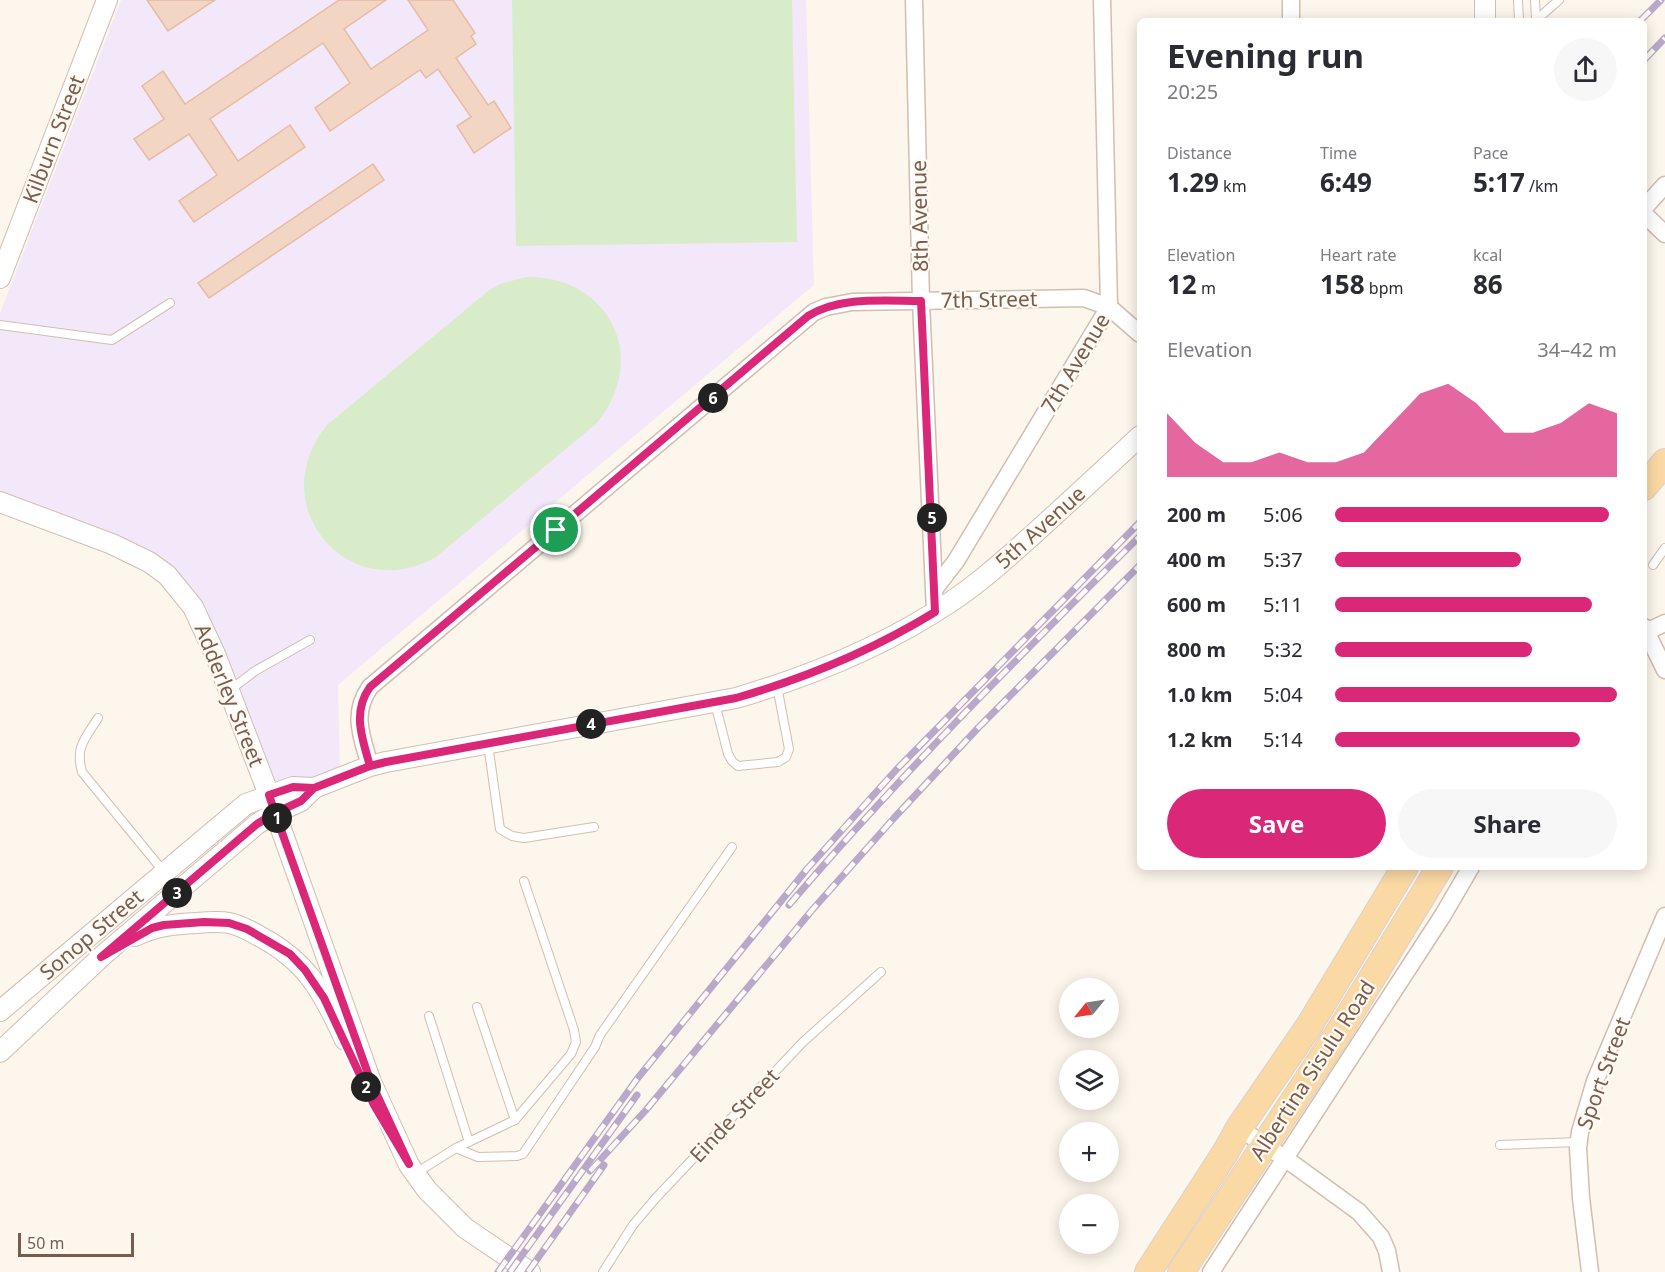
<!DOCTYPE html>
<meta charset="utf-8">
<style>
:root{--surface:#fff;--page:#f7f7f7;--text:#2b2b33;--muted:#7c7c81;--accent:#db2777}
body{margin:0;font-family:"Noto Sans",sans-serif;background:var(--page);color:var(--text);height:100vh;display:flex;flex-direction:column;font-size:22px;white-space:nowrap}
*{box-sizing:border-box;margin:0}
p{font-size:20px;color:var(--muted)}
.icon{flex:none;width:33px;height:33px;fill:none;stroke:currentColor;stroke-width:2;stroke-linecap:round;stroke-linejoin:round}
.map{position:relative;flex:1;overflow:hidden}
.sheet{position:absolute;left:1137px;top:18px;width:510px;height:852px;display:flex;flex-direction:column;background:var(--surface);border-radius:9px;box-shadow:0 3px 15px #0003}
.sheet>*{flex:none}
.needle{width:39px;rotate:240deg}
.fabs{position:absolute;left:1059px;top:978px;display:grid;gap:12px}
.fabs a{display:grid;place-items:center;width:60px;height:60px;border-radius:50%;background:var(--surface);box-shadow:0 3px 15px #0003;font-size:30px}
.scale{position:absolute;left:18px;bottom:15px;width:116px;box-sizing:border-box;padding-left:6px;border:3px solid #7a5c4d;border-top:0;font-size:16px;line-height:21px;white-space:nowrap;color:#7a5c4d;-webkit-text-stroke:4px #fffaf3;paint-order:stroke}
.pin{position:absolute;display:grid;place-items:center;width:51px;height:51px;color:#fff;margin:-26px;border:3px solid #fff;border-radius:50%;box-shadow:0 2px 6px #0007}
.km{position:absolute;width:30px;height:30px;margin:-15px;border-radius:50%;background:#222;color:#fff;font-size:16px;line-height:30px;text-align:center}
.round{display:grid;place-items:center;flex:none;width:63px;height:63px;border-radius:32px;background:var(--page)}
.head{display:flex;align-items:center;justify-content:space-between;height:102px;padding:0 30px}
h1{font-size:33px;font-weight:700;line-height:45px}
.metrics{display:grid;grid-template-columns:repeat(3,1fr);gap:9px;height:102px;padding:6px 30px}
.metrics div{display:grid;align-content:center}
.metrics b{font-size:26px;font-weight:700}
.metrics small{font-size:16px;font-weight:400}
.metrics p{font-size:16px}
.chart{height:168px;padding:12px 30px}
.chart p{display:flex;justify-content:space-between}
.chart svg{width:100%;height:108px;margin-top:6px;fill:var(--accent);opacity:.7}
.primary-button{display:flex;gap:12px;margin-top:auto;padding:12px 30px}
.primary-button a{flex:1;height:69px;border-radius:36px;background:var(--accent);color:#fff;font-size:24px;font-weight:700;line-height:69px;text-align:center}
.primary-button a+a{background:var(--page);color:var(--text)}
ul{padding:0 30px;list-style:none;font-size:20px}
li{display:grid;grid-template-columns:96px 72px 1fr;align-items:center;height:45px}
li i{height:15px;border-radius:8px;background:var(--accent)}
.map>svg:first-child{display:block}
.education{fill:#f3e8fa}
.green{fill:#d8ecc9}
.building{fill:#f3d5c3;stroke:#e6bba3;stroke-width:1.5}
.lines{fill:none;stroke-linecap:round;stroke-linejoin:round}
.service-casing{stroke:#d1beb0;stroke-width:10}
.minor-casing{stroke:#d1beb0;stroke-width:19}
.tertiary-casing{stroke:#d1beb0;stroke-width:22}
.primary-casing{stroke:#dad1cd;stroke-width:28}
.service{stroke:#fff;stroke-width:8}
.minor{stroke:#fff;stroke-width:16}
.tertiary{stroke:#fff;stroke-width:20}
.primary{stroke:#fbd9a5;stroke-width:26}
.rail-casing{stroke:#b9a8c9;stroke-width:7}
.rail{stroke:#fffaf3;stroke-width:4.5;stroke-dasharray:14;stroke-linecap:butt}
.route-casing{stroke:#fff;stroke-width:12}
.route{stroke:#db2777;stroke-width:8}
.labels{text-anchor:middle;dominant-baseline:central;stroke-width:4.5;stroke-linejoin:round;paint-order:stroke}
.street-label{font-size:21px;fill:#7a5c4d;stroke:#fffaf3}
</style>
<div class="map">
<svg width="1665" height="1272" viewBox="0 0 1665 1272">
<rect width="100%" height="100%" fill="#fdf6ec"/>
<!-- education -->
<path class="education" d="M121,0H806L814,285L338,685L340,767L278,797L172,569L0,492V313Z"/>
<!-- green -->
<g class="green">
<path d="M512,0H792L797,242L516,246Z"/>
<path d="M526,277C609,275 650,358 597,423L436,557C347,607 262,504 327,425L488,291L500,284Z"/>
</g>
<!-- building -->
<g class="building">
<path d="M147,0H215L168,31Z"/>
<path d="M339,0H386L344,29L371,69L428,30L408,0H453L475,33L471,36L476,44L456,58L488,105L494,101L511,128L474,153L457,126L471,117L438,69L426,78L420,70L330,131L315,108L350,83L323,43L210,119L238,161L290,125L305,147L194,222L179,201L217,175L189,134L149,160L134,139L164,119L142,86L163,71L185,104Z"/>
<path d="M373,164L384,180L209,298L198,283Z"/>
</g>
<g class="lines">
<!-- service casing -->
<g class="service-casing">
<g id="service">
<path d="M1518,0L1519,21"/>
<path d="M1535,0L1536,20"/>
<path d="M1535,21L1559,0"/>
<path d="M0,325L112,340L170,303"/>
<path d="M1653,565L1665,548"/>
<path d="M230,690L255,671L310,640"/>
<path d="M715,703L728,754L732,761L738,766L778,762L786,757L789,749L777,686"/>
<path d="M98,718C85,739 75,747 82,772L164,872"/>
<path d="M488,744L500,829L512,836L524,838L594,827"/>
<path d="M477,1007L515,1120"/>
<path d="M429,1016L469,1142"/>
<path d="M1500,1145L1578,1142"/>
<path d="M456,1148L478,1157L517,1156L523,1154L595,1047L600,1035L732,847"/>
<path d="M416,1173L456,1148L515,1120L571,1054L576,1042L574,1030L524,881"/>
<path d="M603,1272L633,1225L655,1199L803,1042L881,972"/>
</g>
</g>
<!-- minor casing -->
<g class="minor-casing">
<g id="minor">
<path d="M914,0L921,301L935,612"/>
<path d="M1291,0V21"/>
<path d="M1644,208L1665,185"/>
<path d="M1644,214L1665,234"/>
<path d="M936,587L956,561L1109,307L1102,0"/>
<path d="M1644,627L1665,670"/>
<path d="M1644,633L1665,623"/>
<path d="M370,766C362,737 351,714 370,687L814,312L826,307L852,302L1084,298L1109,307L1140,334"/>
<path d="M1239,1128L1286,1159L1359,1212L1381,1237L1387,1251L1391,1272"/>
<path d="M1211,1272L1443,915L1471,867"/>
<path d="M1590,1272L1581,1198L1578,1148L1580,1132L1595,1081L1665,916"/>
</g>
</g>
<!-- tertiary casing -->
<g class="tertiary-casing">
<g id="tertiary">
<path d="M1485,0V21"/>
<path d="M0,278L107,0"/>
<path d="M0,502L112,544L149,562L167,575L193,607L215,654L269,795L371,1082L409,1165L427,1190L465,1228L530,1272"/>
<path d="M135,936C155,926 174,924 197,923C207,922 220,921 229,923C240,925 250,931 259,936C307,961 323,992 345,1040"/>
<path d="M0,1011L246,804L293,787L314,788"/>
<path d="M0,1052L101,957L257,824L275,813L301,801L314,788L370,766L386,762L736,698C811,676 887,645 952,601C982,581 1009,556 1036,532C1071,500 1106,468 1140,436"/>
</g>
</g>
<!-- primary casing -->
<g class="primary-casing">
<g id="primary">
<path d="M1644,487L1665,462"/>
<path d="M1148,1272L1225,1153L1239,1128L1309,1026L1405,867"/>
<path d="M1181,1272L1337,1035L1440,867"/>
</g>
</g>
<!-- service -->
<use href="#service" class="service"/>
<!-- minor -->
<use href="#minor" class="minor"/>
<!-- tertiary -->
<use href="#tertiary" class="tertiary"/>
<!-- primary -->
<use href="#primary" class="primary"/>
<!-- rail casing -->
<g class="rail-casing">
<g id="rail">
<path d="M1640,21L1661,0"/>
<path d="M1644,60L1665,38"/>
<path d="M789,905C899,776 1020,656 1140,536"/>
<path d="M590,1171L646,1110L813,909L894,818L978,728L1140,565"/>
<path d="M498,1272L637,1079L807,869L896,770L1140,522"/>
<path d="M510,1272L637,1095"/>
<path d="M528,1272L604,1165"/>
</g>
</g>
<!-- rail -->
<use href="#rail" class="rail"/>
</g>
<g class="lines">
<!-- route casing -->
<g class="route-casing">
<path id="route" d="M556,530L370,687C352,712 362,738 370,766L314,788L293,787L269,795L275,813L371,1082L409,1164L374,1105L324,998L305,970L290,954L247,929L229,923L204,922L164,925L152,928L101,957L257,824L275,813L301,801L314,788L370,766L386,762L736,698C806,678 873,650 935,612L921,301C884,301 841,296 808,316L556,530"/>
</g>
<!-- route -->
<use href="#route" class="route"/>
</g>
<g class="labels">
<!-- street labels -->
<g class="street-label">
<text transform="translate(53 139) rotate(-69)">Kilburn Street</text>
<text transform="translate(919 216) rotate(-91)">8th Avenue</text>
<text transform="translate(989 299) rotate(-1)">7th Street</text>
<text transform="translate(1075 363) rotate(-59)">7th Avenue</text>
<text transform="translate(1040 527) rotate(-42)">5th Avenue</text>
<text transform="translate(230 695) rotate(68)">Adderley Street</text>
<text transform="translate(91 934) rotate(-40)">Sonop Street</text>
<text transform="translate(1312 1070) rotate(-57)">Albertina Sisulu Road</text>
<text transform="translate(1603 1073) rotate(-70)">Sport Street</text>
<text transform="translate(734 1115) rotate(-47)">Einde Street</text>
</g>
</g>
</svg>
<div class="fabs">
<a><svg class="needle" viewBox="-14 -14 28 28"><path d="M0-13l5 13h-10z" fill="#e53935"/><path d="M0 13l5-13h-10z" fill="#7c7c81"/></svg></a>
<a><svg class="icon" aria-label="layers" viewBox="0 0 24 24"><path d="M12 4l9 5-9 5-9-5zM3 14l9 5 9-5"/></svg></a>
<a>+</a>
<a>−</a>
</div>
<div class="scale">50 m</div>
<div class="pin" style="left:556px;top:530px;background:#1e9e55"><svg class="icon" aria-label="arrive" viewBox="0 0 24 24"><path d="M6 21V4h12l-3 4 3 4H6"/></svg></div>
<b class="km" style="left:277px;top:818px">1</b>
<b class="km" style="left:366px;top:1087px">2</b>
<b class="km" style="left:177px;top:893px">3</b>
<b class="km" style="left:591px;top:724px">4</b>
<b class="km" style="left:932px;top:518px">5</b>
<b class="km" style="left:713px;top:398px">6</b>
<section class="sheet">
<div class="head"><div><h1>Evening run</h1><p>20:25</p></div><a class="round"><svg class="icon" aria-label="share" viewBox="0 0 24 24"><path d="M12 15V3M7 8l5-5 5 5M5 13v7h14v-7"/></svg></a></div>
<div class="metrics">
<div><p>Distance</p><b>1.29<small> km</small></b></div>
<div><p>Time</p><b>6:49</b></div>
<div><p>Pace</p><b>5:17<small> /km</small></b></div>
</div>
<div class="metrics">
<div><p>Elevation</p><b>12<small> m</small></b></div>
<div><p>Heart rate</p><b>158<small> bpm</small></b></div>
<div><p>kcal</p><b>86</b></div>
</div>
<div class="chart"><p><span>Elevation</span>34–42 m</p>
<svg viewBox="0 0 160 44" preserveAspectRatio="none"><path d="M0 44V18L10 30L20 38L30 38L40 34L50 38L60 38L70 34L80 22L90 10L100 6L110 14L120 26L130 26L140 22L150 14L160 18V44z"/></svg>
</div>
<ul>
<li><b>200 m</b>5:06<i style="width:97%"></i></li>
<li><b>400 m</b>5:37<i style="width:66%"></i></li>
<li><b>600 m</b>5:11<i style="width:91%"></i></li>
<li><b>800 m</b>5:32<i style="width:70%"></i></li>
<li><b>1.0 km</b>5:04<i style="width:100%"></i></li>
<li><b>1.2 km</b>5:14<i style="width:87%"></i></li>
</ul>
<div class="primary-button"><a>Save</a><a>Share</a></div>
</section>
</div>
